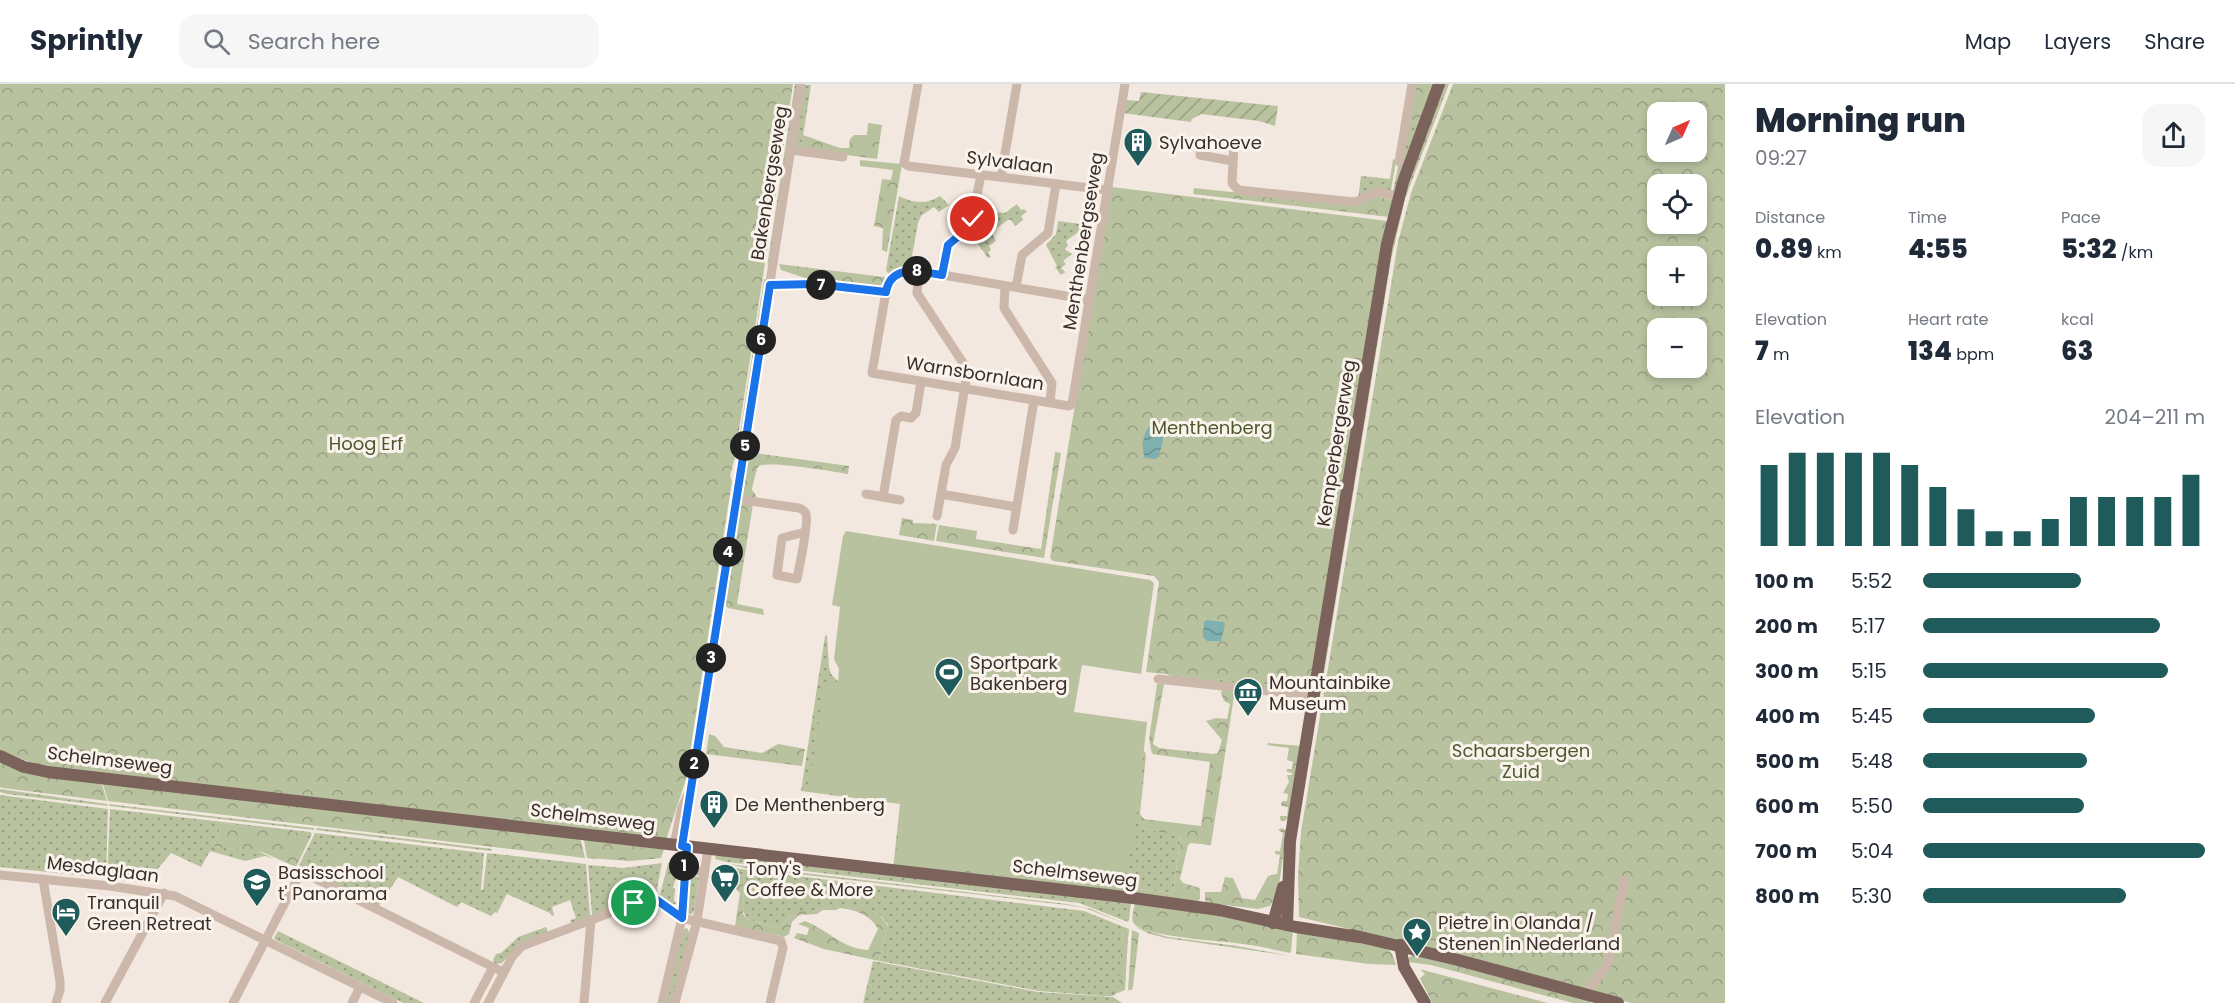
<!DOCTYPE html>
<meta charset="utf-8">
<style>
:root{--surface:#fff;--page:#f6f6f7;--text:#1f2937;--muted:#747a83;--line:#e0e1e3;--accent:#1f5b5a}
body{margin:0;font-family:Poppins,sans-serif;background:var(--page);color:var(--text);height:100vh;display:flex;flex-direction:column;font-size:22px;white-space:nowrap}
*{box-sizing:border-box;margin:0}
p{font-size:20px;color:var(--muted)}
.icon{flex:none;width:33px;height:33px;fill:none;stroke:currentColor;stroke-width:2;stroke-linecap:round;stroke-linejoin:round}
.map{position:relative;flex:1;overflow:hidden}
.panel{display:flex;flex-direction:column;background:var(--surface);width:510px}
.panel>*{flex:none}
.needle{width:39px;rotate:45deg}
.fabs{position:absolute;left:1647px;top:18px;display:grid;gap:12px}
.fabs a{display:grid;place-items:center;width:60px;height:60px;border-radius:12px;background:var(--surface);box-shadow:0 3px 9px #0003;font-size:30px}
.pin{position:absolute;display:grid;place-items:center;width:51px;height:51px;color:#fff;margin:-26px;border:3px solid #fff;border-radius:50%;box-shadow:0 2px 6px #0007}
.km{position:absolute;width:30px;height:30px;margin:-15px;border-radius:50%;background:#222;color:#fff;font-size:16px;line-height:30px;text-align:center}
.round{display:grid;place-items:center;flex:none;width:63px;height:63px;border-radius:18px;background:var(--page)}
.overview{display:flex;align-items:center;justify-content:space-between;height:102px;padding:0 30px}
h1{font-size:33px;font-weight:800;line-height:45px}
.figures{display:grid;grid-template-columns:repeat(3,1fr);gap:9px;height:102px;padding:6px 30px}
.figures div{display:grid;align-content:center}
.figures b{font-size:26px;font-weight:800}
.figures small{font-size:16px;font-weight:400}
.figures p{font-size:16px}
.chart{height:168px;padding:12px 30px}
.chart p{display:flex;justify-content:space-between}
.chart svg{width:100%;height:108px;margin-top:6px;stroke:var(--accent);stroke-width:6}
ul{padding:0 30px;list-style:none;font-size:20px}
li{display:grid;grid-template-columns:96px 72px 1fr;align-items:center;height:45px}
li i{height:15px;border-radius:8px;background:var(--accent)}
header{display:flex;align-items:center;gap:36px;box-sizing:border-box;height:84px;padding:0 30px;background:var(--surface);border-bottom:2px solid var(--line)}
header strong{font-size:28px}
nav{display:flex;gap:33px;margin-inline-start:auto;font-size:21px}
.search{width:420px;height:54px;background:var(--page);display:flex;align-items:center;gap:15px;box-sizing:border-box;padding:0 21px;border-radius:18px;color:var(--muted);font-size:22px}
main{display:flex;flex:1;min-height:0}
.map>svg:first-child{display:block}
.grass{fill:url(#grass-dots)}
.forest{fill:url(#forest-crowns);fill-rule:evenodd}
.garden{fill:url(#garden-furrows)}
.pitch{fill:#b9c29f}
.water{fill:url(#water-waves)}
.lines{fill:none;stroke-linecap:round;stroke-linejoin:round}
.minor{stroke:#ccb7ab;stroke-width:9}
.major{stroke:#7b635b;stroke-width:12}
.route-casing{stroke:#fff;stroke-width:12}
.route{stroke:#1a73e8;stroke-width:8}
.labels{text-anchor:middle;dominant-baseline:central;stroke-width:6;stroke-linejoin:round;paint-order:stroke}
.poi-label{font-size:18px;fill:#392e2a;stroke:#faf3ec;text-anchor:start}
.street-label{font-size:18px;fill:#392e2a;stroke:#faf3ec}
.park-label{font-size:18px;fill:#4c582e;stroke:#faf3ec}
</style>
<header>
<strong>Sprintly</strong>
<div class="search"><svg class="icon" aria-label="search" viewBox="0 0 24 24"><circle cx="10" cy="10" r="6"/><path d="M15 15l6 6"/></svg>Search here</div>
<nav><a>Map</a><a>Layers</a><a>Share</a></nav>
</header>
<main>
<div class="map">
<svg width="1725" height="919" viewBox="0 0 1725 919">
<defs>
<pattern id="grass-dots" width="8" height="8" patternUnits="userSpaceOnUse" patternTransform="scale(1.5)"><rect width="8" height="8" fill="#b9c29f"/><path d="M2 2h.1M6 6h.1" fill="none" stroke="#979e82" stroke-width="1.8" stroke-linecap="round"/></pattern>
<pattern id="forest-crowns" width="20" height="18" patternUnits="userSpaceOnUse" patternTransform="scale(1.5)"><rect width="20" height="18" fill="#b9c29f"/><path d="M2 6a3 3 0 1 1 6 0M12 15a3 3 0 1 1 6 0" fill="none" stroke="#979e82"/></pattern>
<pattern id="garden-furrows" width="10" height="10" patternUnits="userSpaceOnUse" patternTransform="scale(1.5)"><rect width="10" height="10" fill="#b9c29f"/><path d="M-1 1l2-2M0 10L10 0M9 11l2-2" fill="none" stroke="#979e82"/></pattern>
<pattern id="water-waves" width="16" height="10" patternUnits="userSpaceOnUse" patternTransform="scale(1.5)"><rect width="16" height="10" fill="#7eb0af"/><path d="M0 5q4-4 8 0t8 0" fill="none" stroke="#68908f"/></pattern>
</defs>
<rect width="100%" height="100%" fill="#f3e8df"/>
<!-- grass -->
<g class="grass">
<path d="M795,0H798L770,179H768L767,183Z"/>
<path d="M1443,0H1449L1406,112L1403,111Z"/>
<path d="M806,1H811L801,65L794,63L804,2Z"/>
<path d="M1408,36L1420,39L1396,107H1393Z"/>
<path d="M1393,75L1396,77L1391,106L1358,115L1361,92L1390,95Z"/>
<path d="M899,112C913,119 926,121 940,112L949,121L939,128L934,123L921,132L918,139L910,183L889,191L886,186Z"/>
<path d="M1402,114L1405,115L1391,176L1320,614L1318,613L1384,196Z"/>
<path d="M1017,120L1021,126L1024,125L1027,128L1021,132L1023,136L1015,142L1011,136H1008L991,148L996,157L989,162L991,166L988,168L991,173L988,174L970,149L977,138L979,126L1005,129Z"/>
<path d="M1095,129L1093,146L1089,149L1084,144L1066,157L1068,162L1064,165L1072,170L1063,177L1066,180L1061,184L1065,188L1061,191L1055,183L1057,182L1046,161L1056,150L1058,137L1081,140Z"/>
<path d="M764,195L767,196L741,361L738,363Z"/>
<path d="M827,551L829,583L831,590L924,688L919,779L894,776L900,720L801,707L825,552Z"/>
<path d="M1168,590L1310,605V606L1307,608L1171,594Z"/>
<path d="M1142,667L1145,668L1146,672L1140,730L1144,735L1142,745L1181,751L1173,809L1122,803Z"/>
<path d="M0,705L107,720L108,722L7,710L0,708Z"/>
<path d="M0,711L108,725L106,794L0,783Z"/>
<path d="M109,720L133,723L314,744V746L110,722Z"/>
<path d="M110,725L310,748L312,750L296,783L294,782L308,751L222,739L214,763L258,767L274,775L265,772L245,777L210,767L201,783L171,769L146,799L107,795Z"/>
<path d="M317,744L492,765L491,767L316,746Z"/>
<path d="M315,749L484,769L481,806H483L487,769L586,780L590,832L571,839L570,836L576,834L570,816L552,823L554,831L552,832L550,829L507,810L497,829L495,828L491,832L461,818L457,823L398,793L378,823L300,784L299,781Z"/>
<path d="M716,771L1131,819L1129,836L1128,838L1079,819L727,778L715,775Z"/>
<path d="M677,777V789L673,804H675L674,817L676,819L674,821L660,811L668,779Z"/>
<path d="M662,779L656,810L592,831L588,781L623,784Z"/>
<path d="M729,780L1067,820L1091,825L1126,840L1085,824L1067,821L745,784Z"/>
<path d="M716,782L1084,827L1129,845V847L1123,846L1120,907L1113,912H1103L1039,907L879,877L888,841C873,817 840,819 816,826C808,828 801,827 793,831C788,834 784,840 779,844L747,835L743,827L744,791L713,786Z"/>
<path d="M689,791L699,793L694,827L691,831L686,828Z"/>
<path d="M546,843L548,848L508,872L502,879L495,880L493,876L496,870L501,869L518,853Z"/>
<path d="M1135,843L1168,853L1237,862L1291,872L1166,854L1150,850Z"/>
<path d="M687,844L690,850L673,919H665L684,845Z"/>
<path d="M278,847L424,919H403L276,856L274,854Z"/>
<path d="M873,877L1038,908L1113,913L1122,919H863Z"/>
</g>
<!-- forest -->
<g class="forest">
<path d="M0,0H793L738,352L737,365L730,392L732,397L686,695L666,756L39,682L0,666Z"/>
<path d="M1414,0H1436L1420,39L1408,36Z"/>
<path d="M1453,0H1725V919H1631L1452,870L1299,833L1298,791L1301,748L1398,158L1411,109ZM1658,28H1696V68H1658ZM1658,100H1696V140H1658ZM1658,172H1696V212H1658ZM1658,244H1696V284H1658Z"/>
<path d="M868,39L882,41L877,75L801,65L803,51L840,64H849L850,55L854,51H867Z"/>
<path d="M860,76L902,80L887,168L882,166L883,144L874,142L882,95L891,96L893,86L860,82Z"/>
<path d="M1112,103L1388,137L1310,605L1146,588L1159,498L1154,492L1053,477L1050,474L1110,105Z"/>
<path d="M1194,104L1355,121L1373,112L1394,116L1389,133L1193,110Z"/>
<path d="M779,180L884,193L887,194L880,202L805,194L781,186Z"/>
<path d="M1055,368L1061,369L1044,474L936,457L939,441L977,447L976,455L1041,465Z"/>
<path d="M754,369L849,382L848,390C837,388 762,375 758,383C757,384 752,404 752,406C754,408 756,411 757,414L741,412L747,370Z"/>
<path d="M739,420H753L737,520L763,525L764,531L728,524L724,520Z"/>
<path d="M902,434L913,436V439L937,440L934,457L899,451Z"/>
<path d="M1157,600H1164L1153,660L1159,664L1213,670L1218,669L1222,656L1206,637L1216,634L1227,635L1230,620L1224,617L1221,609L1223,605L1235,606L1211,761L1191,759L1188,761L1180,795L1183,799L1200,804V815L1197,818L893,783L894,776L1173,809L1181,752L1142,745L1144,735L1201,742L1210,678L1152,670L1149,655Z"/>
<path d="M709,650L715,652L724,663L762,669L778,660L805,665L802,682L706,670Z"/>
<path d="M1268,659L1302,662L1288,737L1286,735L1285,737H1281L1280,734V732H1287L1288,723L1281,722L1282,717H1287L1288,710L1283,709L1289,698L1287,691H1292V689L1287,688V685H1292L1293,678L1287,676L1289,664L1267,661Z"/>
<path d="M0,678L101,697L107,717L3,704L0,703Z"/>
<path d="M102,697L580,753L585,774L108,717Z"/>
<path d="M222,739L309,750L294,782L262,768L214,763Z"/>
<path d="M1282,744L1286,746V751L1278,809L1270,822L1258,825L1208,819L1205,817V808H1221L1225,793L1233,794L1242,814L1255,816L1268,792L1277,790L1280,771L1275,770V767H1280L1283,749L1278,746Z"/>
<path d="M584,756L664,765L661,774L631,777L587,774Z"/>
<path d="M713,786L744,791L743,830L747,835L779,844C785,839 791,831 797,829C803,826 810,827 816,826C841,818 872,815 888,842L879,877L824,865L794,854L797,849L807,851L809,844L798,840L805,837C828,846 843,865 868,866L878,845C870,830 855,826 840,824L836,826H823L817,830L799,831L792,838L789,850L784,853L735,842L740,809L732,801L718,799L713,791Z"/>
<path d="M1135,819L1167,822L1293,846L1291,867L1290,869C1272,865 1254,861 1235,859C1220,857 1137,852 1133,838C1131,834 1134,824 1135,819Z"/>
<path d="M1123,845L1129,847L1128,854L1125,906L1118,909Z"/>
<path d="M1132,846L1139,849L1133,903L1132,906H1128Z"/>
<path d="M1297,846L1382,862C1392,866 1393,871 1396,881L1369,880L1296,870Z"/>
<path d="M1414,870L1591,915V919H1573L1431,881L1408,878L1407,875Z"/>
<path d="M1420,885L1427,887L1548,919H1432L1420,894L1425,890Z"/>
</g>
<!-- garden -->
<path class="garden" d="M1141,8L1278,22L1275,42L1259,37L1201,30L1192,35L1191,38L1123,29L1125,16L1139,17Z"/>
<!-- pitch -->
<g class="pitch">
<path d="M846,447L1150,496L1154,499L1141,590L1082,581L1074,628L1147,638L1135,745L1122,806L895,778L902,719L809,706L825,597L838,599L839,585L834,575L840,523L832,521L843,452Z"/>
<path d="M334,763L376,784L368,801L323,780Z"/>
</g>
<!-- water -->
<g class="water">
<path d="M1149,343L1161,344C1166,352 1161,368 1156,375L1145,374C1141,366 1143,348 1149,343Z"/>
<path d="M1207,536L1223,538L1225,540L1221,557H1207L1203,553L1204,538Z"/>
</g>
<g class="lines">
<!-- minor -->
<g class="minor">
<path d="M918,0L904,79L908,82L1107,106"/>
<path d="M791,66L843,73"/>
<path d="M1233,77L1200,71L1201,59L1205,56L1234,60L1232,99L1238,106L1355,118L1377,108L1399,112"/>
<path d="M1399,78L1412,0"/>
<path d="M1001,93L1017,0"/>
<path d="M919,187L917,209L967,285V289L955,364L946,381L937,432"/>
<path d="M942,191L948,161L971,140L981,91"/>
<path d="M770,201L815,200L886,208"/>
<path d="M1005,202L1004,224L1052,299L1050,318"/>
<path d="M1016,203L1022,171L1048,149L1056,100"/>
<path d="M1090,216L919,187C905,185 895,189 887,202L872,289L1069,322L1072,320L1125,0"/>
<path d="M866,410L900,416"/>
<path d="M941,410L1016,423"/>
<path d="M883,413L896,336L901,332L911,334L916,329L921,298"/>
<path d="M736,415L799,424C803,426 805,426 806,430C809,439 799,484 797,495L777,491L782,454L805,448"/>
<path d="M1013,446L1034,316"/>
<path d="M1158,595L1313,612"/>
<path d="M674,761L682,723L687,712"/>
<path d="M682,762L801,0"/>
<path d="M684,790C691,786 699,784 704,791"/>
<path d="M0,791L110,802L175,812L393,919"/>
<path d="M43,795L60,897V906L56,919"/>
<path d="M1585,910L1608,880L1624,796"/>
<path d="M105,919L164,809"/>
<path d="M233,919L296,797L301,791H308L503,888"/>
<path d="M352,919L360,903"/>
<path d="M474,919L493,883"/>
<path d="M488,919L512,873L522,862L652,813L682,834L781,857L783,864L770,919"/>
<path d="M584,919L591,836"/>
<path d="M662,919L682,834L687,763"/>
<path d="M675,919L697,837L708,765"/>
</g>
<!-- major -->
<g class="major">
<path d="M0,672L24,683L48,688L1133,814L1219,826L1296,843L1359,853"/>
<path d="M1273,839L1283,803"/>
<path d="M1287,841L1290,757L1387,160L1403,98L1439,0"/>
<path d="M1352,851L1458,876L1618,919"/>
<path d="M1400,861L1404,883L1425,919"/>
</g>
</g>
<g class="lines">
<!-- route casing -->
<g class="route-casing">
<path id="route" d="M634,819L654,814L682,834L687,763L682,762L770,201L815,200L886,208C891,179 922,188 942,191L948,161L967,145L973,135"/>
</g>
<!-- route -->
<use href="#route" class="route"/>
</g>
<!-- icons -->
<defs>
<g id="building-pin" transform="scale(1.5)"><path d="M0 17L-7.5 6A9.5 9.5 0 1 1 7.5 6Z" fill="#1f5b5a" stroke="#faf3ec"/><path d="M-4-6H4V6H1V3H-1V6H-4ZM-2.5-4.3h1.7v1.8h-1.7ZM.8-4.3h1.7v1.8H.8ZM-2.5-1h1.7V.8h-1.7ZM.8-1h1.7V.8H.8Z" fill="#fff"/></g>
<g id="stadium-pin" transform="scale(1.5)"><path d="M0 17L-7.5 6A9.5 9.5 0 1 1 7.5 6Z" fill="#1f5b5a" stroke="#faf3ec"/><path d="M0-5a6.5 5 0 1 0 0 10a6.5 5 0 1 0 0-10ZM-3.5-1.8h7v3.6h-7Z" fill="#fff"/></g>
<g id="museum-pin" transform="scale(1.5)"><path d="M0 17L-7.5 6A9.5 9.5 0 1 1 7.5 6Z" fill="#1f5b5a" stroke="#faf3ec"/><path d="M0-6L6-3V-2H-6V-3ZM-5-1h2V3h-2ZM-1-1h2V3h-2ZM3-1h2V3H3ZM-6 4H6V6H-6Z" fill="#fff"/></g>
<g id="supermarket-pin" transform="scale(1.5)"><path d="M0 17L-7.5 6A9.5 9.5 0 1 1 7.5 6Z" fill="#1f5b5a" stroke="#faf3ec"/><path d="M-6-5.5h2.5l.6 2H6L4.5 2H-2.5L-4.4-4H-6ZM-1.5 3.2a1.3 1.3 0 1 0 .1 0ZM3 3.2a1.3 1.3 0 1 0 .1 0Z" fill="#fff"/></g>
<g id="school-pin" transform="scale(1.5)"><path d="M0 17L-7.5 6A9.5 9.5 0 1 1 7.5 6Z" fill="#1f5b5a" stroke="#faf3ec"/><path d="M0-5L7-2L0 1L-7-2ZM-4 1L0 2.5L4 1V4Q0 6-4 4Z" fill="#fff"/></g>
<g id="hotel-pin" transform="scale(1.5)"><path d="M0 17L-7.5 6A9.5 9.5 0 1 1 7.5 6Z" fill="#1f5b5a" stroke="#faf3ec"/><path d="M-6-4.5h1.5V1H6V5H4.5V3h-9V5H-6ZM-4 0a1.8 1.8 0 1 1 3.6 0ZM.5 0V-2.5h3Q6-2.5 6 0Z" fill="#fff"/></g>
<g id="sight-pin" transform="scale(1.5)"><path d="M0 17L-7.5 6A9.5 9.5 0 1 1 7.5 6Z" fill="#1f5b5a" stroke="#faf3ec"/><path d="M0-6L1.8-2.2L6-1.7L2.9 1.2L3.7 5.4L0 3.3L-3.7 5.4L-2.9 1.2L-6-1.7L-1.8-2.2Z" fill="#fff"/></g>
</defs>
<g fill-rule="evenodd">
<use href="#building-pin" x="1138" y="58"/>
<use href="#stadium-pin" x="949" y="588"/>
<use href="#museum-pin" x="1248" y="608"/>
<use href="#building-pin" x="714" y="720"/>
<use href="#supermarket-pin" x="725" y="794"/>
<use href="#school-pin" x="257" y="798"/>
<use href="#hotel-pin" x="66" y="828"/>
<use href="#sight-pin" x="1417" y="848"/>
</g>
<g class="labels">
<!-- poi labels -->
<g class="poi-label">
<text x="1159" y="58">Sylvahoeve</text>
<text x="970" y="578">Sportpark<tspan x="970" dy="21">Bakenberg</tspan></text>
<text x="1269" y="598">Mountainbike<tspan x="1269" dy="21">Museum</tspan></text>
<text x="735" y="720">De Menthenberg</text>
<text x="746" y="784">Tony's<tspan x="746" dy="21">Coffee &amp; More</tspan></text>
<text x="278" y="788">Basisschool<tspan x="278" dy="21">t' Panorama</tspan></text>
<text x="87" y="818">Tranquil<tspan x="87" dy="21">Green Retreat</tspan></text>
<text x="1438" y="838">Pietre in Olanda /<tspan x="1438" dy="21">Stenen in Nederland</tspan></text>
</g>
<!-- street labels -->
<g class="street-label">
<text transform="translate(1010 78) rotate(7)">Sylvalaan</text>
<text transform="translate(769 99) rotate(-81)">Bakenbergseweg</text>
<text transform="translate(1083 157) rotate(-81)">Menthenbergseweg</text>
<text transform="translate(975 289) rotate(9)">Warnsbornlaan</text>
<text transform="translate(1336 359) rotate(-81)">Kemperbergerweg</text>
<text transform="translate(110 676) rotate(7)">Schelmseweg</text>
<text transform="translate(593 733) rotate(7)">Schelmseweg</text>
<text transform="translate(103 785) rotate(7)">Mesdaglaan</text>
<text transform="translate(1075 789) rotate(7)">Schelmseweg</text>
</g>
<!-- park labels -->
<g class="park-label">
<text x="1212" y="343">Menthenberg</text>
<text x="366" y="359">Hoog Erf</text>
<text x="1521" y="666">Schaarsbergen<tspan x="1521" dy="21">Zuid</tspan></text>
</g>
</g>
</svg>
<div class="fabs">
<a><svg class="needle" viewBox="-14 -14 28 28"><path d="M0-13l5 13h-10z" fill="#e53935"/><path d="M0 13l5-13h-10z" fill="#747a83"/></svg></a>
<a><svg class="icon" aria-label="locate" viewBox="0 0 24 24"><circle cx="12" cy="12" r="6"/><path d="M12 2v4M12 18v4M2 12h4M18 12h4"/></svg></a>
<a>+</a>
<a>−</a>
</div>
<div class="pin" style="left:634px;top:819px;background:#1e9e55"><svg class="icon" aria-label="arrive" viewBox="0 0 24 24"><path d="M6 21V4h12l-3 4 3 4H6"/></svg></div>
<div class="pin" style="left:973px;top:135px;background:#d93025"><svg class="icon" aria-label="check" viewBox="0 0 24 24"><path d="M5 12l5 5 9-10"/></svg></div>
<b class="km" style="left:684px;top:782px">1</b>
<b class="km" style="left:694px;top:680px">2</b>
<b class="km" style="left:711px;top:574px">3</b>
<b class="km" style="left:728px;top:468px">4</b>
<b class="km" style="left:745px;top:362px">5</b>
<b class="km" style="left:761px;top:256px">6</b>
<b class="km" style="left:821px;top:201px">7</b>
<b class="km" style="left:917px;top:187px">8</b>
</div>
<section class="panel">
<div class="overview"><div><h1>Morning run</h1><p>09:27</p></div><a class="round"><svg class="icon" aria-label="share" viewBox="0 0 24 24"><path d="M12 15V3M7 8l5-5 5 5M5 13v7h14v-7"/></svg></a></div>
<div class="figures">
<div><p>Distance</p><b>0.89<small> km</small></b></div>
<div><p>Time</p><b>4:55</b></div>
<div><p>Pace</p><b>5:32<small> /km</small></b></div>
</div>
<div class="figures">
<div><p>Elevation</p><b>7<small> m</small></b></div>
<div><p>Heart rate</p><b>134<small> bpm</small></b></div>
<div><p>kcal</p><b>63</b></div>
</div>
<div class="chart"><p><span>Elevation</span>204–211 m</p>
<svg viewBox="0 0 160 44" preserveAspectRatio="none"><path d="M5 44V11M15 44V6M25 44V6M35 44V6M45 44V6M55 44V11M65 44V20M75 44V29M85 44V38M95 44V38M105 44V33M115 44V24M125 44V24M135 44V24M145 44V24M155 44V15"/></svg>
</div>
<ul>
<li><b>100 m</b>5:52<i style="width:56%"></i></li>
<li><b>200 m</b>5:17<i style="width:84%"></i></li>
<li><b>300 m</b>5:15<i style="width:87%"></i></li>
<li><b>400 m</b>5:45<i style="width:61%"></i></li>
<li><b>500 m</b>5:48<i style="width:58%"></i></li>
<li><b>600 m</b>5:50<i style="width:57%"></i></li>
<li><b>700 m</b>5:04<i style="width:100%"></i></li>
<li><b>800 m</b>5:30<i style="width:72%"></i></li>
</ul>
</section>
</main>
